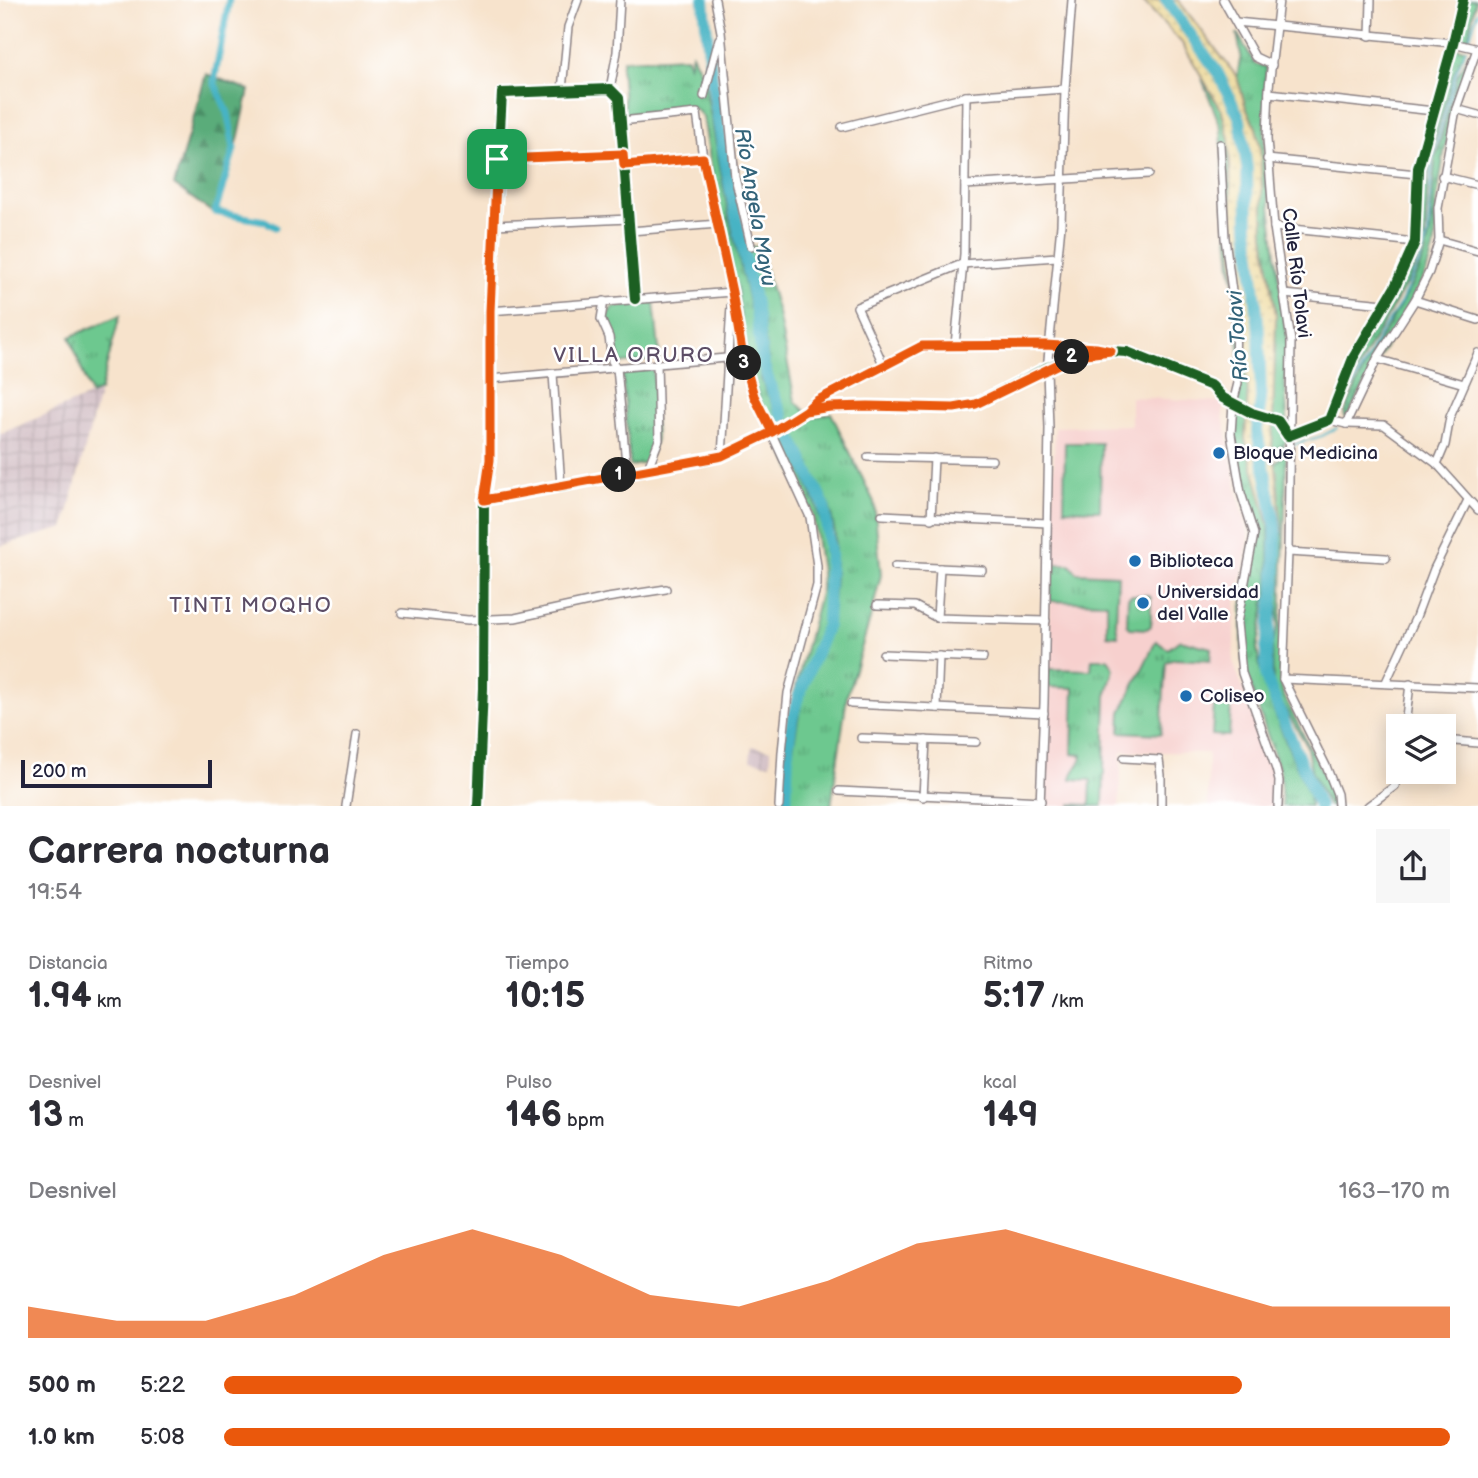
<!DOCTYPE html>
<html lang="es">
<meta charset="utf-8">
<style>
:root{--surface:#fff;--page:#f7f7f7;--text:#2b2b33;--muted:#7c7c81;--accent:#ea580c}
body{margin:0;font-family:"Balsamiq Sans",sans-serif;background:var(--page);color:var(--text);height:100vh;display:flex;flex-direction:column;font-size:26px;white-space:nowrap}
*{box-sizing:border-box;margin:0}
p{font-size:23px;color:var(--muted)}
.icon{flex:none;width:38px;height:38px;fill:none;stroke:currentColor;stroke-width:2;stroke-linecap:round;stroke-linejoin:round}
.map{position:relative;height:806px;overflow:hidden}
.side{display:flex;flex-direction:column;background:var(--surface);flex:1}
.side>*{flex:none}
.tools{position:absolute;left:1386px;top:714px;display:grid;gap:14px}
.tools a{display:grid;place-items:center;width:70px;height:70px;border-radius:0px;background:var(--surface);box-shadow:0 4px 18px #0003;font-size:35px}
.scale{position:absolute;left:21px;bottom:18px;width:191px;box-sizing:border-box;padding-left:7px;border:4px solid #22223b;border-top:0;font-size:19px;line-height:24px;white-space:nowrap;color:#22223b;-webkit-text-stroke:5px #fff;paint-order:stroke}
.pin{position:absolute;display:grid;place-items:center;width:60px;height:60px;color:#fff;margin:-30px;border-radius:14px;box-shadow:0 4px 10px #0006}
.km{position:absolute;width:35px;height:35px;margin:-18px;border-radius:50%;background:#222;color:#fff;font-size:19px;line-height:35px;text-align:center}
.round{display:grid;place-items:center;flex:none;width:74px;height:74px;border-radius:0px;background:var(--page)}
.headline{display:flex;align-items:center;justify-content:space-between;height:119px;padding:0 28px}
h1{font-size:38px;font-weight:800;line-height:52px}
.metrics{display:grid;grid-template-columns:repeat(3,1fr);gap:10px;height:119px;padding:7px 28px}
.metrics div{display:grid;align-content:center}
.metrics b{font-size:35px;font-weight:800}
.metrics small{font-size:19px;font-weight:400}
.metrics p{font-size:19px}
.chart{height:196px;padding:14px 28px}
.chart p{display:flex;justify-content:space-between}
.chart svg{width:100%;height:126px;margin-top:7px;fill:var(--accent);opacity:.7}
ul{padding:0 28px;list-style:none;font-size:23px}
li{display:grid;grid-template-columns:112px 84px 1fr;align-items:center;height:52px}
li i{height:18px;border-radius:9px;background:var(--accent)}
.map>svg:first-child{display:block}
.built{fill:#f7d0ce}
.industrial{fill:url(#industrial-grid)}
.grass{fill:url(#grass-tufts);stroke:#487565;stroke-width:2}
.forest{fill:url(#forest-firs);stroke:#3e675a;stroke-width:2}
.sand{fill:url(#sand-dots);stroke:#887e6c;stroke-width:2}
.pitch{fill:#6dc88f;stroke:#487565;stroke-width:2}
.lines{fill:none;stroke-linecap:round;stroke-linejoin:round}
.stream{stroke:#47b3c4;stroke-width:2}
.canal{stroke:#47b3c4;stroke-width:7}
.river{stroke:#47b3c4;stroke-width:12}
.minor-casing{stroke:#8c8284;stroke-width:10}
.minor{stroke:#fff;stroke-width:7}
.cycleway-casing{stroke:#fff;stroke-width:15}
.cycleway{stroke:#1b5e20;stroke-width:10}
.route-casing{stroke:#fff;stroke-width:14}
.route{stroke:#ea580c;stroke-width:9}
.poi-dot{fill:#1f6fb2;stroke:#fff;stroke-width:2.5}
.labels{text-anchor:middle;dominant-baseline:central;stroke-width:5;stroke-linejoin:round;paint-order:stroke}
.street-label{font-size:19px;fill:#22223b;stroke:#fff}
.poi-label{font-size:19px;fill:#22223b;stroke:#fff;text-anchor:start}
.water-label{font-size:21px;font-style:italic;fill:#336379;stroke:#fff}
.neighbourhood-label{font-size:21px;letter-spacing:2px;fill:#5c4d66;stroke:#fff}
</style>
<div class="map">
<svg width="1478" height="806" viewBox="0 0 1478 806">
<defs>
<pattern id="industrial-grid" width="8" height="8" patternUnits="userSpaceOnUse" patternTransform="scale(1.75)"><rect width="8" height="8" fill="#d2bec4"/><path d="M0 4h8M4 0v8" fill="none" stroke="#b4a3a9"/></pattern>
<pattern id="grass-tufts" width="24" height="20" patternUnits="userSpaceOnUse" patternTransform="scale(1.75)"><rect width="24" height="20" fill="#6dc88f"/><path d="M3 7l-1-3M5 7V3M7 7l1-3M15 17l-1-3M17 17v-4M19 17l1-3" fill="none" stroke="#59a276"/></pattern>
<pattern id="forest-firs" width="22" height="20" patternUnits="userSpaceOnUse" patternTransform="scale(1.75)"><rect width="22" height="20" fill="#5aac7a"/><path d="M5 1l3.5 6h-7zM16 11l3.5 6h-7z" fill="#4a8c65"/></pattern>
<pattern id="sand-dots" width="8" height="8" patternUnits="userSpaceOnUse" patternTransform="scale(1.75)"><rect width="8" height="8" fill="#eeda9e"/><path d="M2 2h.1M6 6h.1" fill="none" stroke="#ccbb89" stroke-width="1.8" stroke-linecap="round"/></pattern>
</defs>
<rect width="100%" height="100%" fill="#fff"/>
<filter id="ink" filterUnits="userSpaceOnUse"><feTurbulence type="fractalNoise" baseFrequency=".0143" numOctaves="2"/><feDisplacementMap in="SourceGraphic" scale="14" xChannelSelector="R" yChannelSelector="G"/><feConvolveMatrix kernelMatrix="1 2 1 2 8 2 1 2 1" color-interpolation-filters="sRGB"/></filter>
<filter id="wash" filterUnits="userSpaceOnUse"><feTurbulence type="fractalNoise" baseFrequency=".00686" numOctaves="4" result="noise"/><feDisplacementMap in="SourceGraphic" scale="28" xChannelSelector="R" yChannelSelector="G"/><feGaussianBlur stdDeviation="1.57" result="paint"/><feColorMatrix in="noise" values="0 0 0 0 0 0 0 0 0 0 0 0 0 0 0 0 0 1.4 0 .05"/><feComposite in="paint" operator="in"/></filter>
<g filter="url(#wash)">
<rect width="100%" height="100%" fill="#f7e3cc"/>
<!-- built -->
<path class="built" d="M1131,397L1223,402V416L1238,495L1249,536L1236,605L1233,662L1275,778V806H1208V753L1122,751L1119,806H1045L1055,427L1131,425Z"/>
<!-- industrial -->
<g class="industrial">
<path d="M100,391L64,528L0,546V434Z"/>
<path d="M752,746L771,750L770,764L750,760Z"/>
</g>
<!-- grass -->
<g class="grass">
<path d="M1467,0H1476L1468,39L1460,37Z"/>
<path d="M1237,33L1255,64L1266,67L1264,158L1287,343L1285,381L1288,433L1284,445L1272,450L1276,316L1264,236L1256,128L1246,108L1237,77L1241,55Z"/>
<path d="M1455,47L1466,49L1454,72L1429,159L1425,235L1421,249L1409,279L1365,355L1339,409L1337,406L1355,358L1397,290L1420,242L1419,197L1423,161Z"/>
<path d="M1472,51L1456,99L1444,153L1436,205L1435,243L1426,273L1346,418L1344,414L1367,362L1411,286L1425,255L1430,233L1435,161L1458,74Z"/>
<path d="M692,54L704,78L729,217L752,315L761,379L816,504L822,526L826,554L823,623L793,698L821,589V572L813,514L758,397L745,350L737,289L721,225L703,117L695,108L625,116L621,67L623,60L687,57L689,67Z"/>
<path d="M1202,79L1222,111L1229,140L1234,268L1248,390L1245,439L1269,525V583L1257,649L1262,679L1285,740L1309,795L1310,806H1282L1280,772L1242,660V606L1257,539L1244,490L1234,428L1241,383L1235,287L1231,266L1225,203L1221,128Z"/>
<path d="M746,246L759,247L778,313L795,401L805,411L808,419L831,413L874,502L881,575L871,616L847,696L831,806H790L792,755L801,702L831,626L835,579V534L829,504L797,438L775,389L768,361L761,313L746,266Z"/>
<path d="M120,315L100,391L91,395L70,337Z"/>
<path d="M653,369L656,439L647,463L630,466L622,371Z"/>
<path d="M1286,451C1286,527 1280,603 1280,679L1283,694L1330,788L1335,806H1328L1312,773L1306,744L1281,702L1273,683L1272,644L1278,626V561L1282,531L1275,464Z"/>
<path d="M1051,564H1070L1077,573L1118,575L1116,623L1118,636L1107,635V603L1050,601Z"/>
<path d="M1131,595H1148L1151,598V626L1147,629L1130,628L1127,624L1128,598Z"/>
<path d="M1180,640L1211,648L1210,661L1175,659L1166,662L1161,734L1120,732L1121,712L1156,641L1168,649Z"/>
<path d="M1092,659H1108L1114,669L1106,696L1103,806H1071V804L1090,805L1091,780L1071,779C1072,769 1082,765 1082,755L1072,754L1074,688L1048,687V669L1091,670Z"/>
</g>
<!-- forest -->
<path class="forest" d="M206,74L249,90L238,140L213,213L174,185Z"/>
<!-- sand -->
<path class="sand" d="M1142,0H1178L1237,77L1246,108L1256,128L1260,147L1264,236L1276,316L1272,453L1276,467L1282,531L1269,525L1245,439L1248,390L1234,268L1229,140L1222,111L1182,43Z"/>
<!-- pitch -->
<g class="pitch">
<path d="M654,302L660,359L618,364C617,357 617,347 614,340C609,327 602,319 613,307Z"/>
<path d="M1065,443H1101L1100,510L1064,509Z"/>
<path d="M1214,705L1231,706L1229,736L1212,735Z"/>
</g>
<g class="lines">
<!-- stream -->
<g class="stream">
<path d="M1468,43L1478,11"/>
<path d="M1346,399L1382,331L1401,302L1421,258L1428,235L1432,161L1456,72L1466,48"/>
<path d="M1292,445L1322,436L1337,428"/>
<path d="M1262,457L1287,447"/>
</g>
<!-- canal -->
<path class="canal" d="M229,0L214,82L228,113L234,149L215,212L265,221L275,227"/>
<!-- river -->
<g class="river">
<path d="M704,0C711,100 732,201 754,299C758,319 759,338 762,357C766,378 775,398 783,417"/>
<path d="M1166,0L1218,73L1240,119L1247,168L1248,227L1259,332L1261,399L1257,431L1276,528L1275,586L1266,650V678L1319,806"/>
<path d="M786,806L788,746L792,719L797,700L827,625L830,554L824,505L789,432"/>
</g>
</g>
</g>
<g filter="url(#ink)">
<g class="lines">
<!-- minor casing -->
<g class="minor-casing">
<g id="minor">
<path d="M715,0L721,32L735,177L751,246"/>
<path d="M1223,0L1255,57L1272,65"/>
<path d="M1279,0L1269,87L1267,139L1274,227L1291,341L1288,552L1283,679L1326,766L1337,794L1338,806"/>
<path d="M1236,22L1453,43L1478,49"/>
<path d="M1370,36L1371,0"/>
<path d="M610,89L617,52L620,0"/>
<path d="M562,90L568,27L578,0"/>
<path d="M1269,93L1434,111"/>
<path d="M704,96L719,39"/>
<path d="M1456,109L1478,115"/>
<path d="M621,121L697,113L703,158L732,292L743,357L754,395L810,517L817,566V585L788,693L782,752L779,806"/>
<path d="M842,127L966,96L1065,89"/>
<path d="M1220,144L1225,238L1236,322L1235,365L1238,383L1233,403L1231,434L1241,493L1254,534L1237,623L1242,673L1276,769L1279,781L1278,806"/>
<path d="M497,159L623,154"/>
<path d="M1267,159L1417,174"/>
<path d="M624,165L703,158"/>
<path d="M1442,176L1478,185"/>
<path d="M965,185L1149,174"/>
<path d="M494,225L629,219"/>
<path d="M1274,227L1415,242"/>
<path d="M630,231L718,224"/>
<path d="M1439,240L1478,251"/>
<path d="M1284,294L1384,304"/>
<path d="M1415,300L1478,320"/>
<path d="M604,301L601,319L609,337L612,361L617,368L627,474"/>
<path d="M490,311L732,292"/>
<path d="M955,345L964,254L966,96"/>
<path d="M1377,359L1464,384"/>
<path d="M884,366L857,307L962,264L1057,257"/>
<path d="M553,374L561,486"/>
<path d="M490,379L726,358"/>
<path d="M806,410L816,401L922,346L1045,345L1105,350"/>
<path d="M1329,420L1346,424L1384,425L1437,464L1478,510"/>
<path d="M1346,424L1377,359L1415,300L1429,272L1439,240L1438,208L1456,109L1477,49"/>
<path d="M722,456L731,306"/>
<path d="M868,457L992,460"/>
<path d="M1437,464L1445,445L1450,417L1478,353"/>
<path d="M648,468L659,440L657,364"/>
<path d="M484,500L722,456L772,432L805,411L830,407L868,406L954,408L976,404L1048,367L1077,355L1111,351L1127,352L1212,386L1223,398L1252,413L1278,421L1288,436L1329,420L1353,358L1395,287L1415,242L1418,168L1453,43L1463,0"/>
<path d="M882,515L1047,523"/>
<path d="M931,519L934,458"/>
<path d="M1288,552L1386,558"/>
<path d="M895,566L982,570"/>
<path d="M877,605L915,606L937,618L1046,621"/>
<path d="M402,613L468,620L515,618L607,598L666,589"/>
<path d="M937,618L940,568"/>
<path d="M883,654L983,658"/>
<path d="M1283,679L1478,688"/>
<path d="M1386,682L1416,617L1434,569L1468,500"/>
<path d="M851,704L1044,713"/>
<path d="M937,708L939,656"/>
<path d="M1405,726L1410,684"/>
<path d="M861,738L976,742"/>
<path d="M1444,740L1478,743"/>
<path d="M1124,758L1159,760L1161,775V806"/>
<path d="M839,791L1041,801"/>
<path d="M923,797L926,740"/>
<path d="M346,806L357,734"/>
<path d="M478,806L483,688L484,500L490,460V311L502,93L610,89L619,98L635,299"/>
<path d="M1040,806L1044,703L1049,428L1047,370L1061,225L1065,89L1072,0"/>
<path d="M1368,806L1395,786L1398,770"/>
</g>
</g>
<!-- minor -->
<use href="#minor" class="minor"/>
<!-- cycleway casing -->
<g class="cycleway-casing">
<g id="cycleway">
<path d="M484,500L722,456L772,432L805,411L830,407L868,406L954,408L976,404L1048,367L1077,355L1111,351L1127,352L1212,386L1223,398L1252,413L1278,421L1288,436L1329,420L1353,358L1395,287L1415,242L1418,168L1453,43L1463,0"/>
<path d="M478,806L483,688L484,500L490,460V311L502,93L610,89L619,98L635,299"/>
</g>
</g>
<!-- cycleway -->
<use href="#cycleway" class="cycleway"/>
</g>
</g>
<g class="lines" filter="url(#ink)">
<!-- route casing -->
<g class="route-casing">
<path id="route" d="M497,159L490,311V460L484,500L722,456L772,432L805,411L830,407L868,406L954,408L976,404L1077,355L1111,351L1096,348L1045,345L922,346L816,401L805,411L772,432L754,396L743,357L732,292L703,158L624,165L623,154L497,159"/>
</g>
<!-- route -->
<use href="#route" class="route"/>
</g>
<!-- markers -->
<g class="poi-dot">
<circle cx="1219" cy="453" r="7"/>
<circle cx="1135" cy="561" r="7"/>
<circle cx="1143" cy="603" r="7"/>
<circle cx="1186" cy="696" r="7"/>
</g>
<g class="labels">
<!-- street labels -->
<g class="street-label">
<text transform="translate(1296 273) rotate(83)">Calle Río Tolavi</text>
</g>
<!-- poi labels -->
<g class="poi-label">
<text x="1233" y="453">Bloque Medicina</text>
<text x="1149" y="561">Biblioteca</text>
<text x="1157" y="592">Universidad<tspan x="1157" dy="22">del Valle</tspan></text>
<text x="1200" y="696">Coliseo</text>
</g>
<!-- water labels -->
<g class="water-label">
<text transform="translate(755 207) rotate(80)">Río Angela Mayu</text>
<text transform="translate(1238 336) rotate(-94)">Río Tolavi</text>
</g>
<!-- neighbourhood labels -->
<g class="neighbourhood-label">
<text x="634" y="355">VILLA ORURO</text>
<text x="251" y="605">TINTI MOQHO</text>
</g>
</g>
</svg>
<div class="tools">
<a><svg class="icon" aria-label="layers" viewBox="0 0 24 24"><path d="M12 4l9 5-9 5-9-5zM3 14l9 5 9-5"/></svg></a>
</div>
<div class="scale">200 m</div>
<div class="pin" style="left:497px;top:159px;background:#1e9e55"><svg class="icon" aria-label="arrive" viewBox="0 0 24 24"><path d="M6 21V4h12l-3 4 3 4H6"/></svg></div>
<b class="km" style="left:619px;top:475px">1</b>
<b class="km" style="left:1072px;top:357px">2</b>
<b class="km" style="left:744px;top:363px">3</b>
</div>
<section class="side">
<div class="headline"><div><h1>Carrera nocturna</h1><p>19:54</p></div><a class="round"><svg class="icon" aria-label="share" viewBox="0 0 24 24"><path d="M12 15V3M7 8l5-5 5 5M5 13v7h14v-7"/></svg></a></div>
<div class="metrics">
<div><p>Distancia</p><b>1.94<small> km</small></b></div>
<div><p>Tiempo</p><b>10:15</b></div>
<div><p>Ritmo</p><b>5:17<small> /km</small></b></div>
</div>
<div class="metrics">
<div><p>Desnivel</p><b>13<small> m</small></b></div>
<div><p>Pulso</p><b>146<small> bpm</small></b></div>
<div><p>kcal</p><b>149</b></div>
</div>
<div class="chart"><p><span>Desnivel</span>163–170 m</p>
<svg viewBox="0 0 160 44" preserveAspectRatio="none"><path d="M0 44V33L10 38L20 38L30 29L40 15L50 6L60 15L70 29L80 33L90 24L100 11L110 6L120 15L130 24L140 33L150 33L160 33V44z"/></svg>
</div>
<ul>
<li><b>500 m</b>5:22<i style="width:83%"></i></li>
<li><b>1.0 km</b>5:08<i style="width:100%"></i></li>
</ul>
</section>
